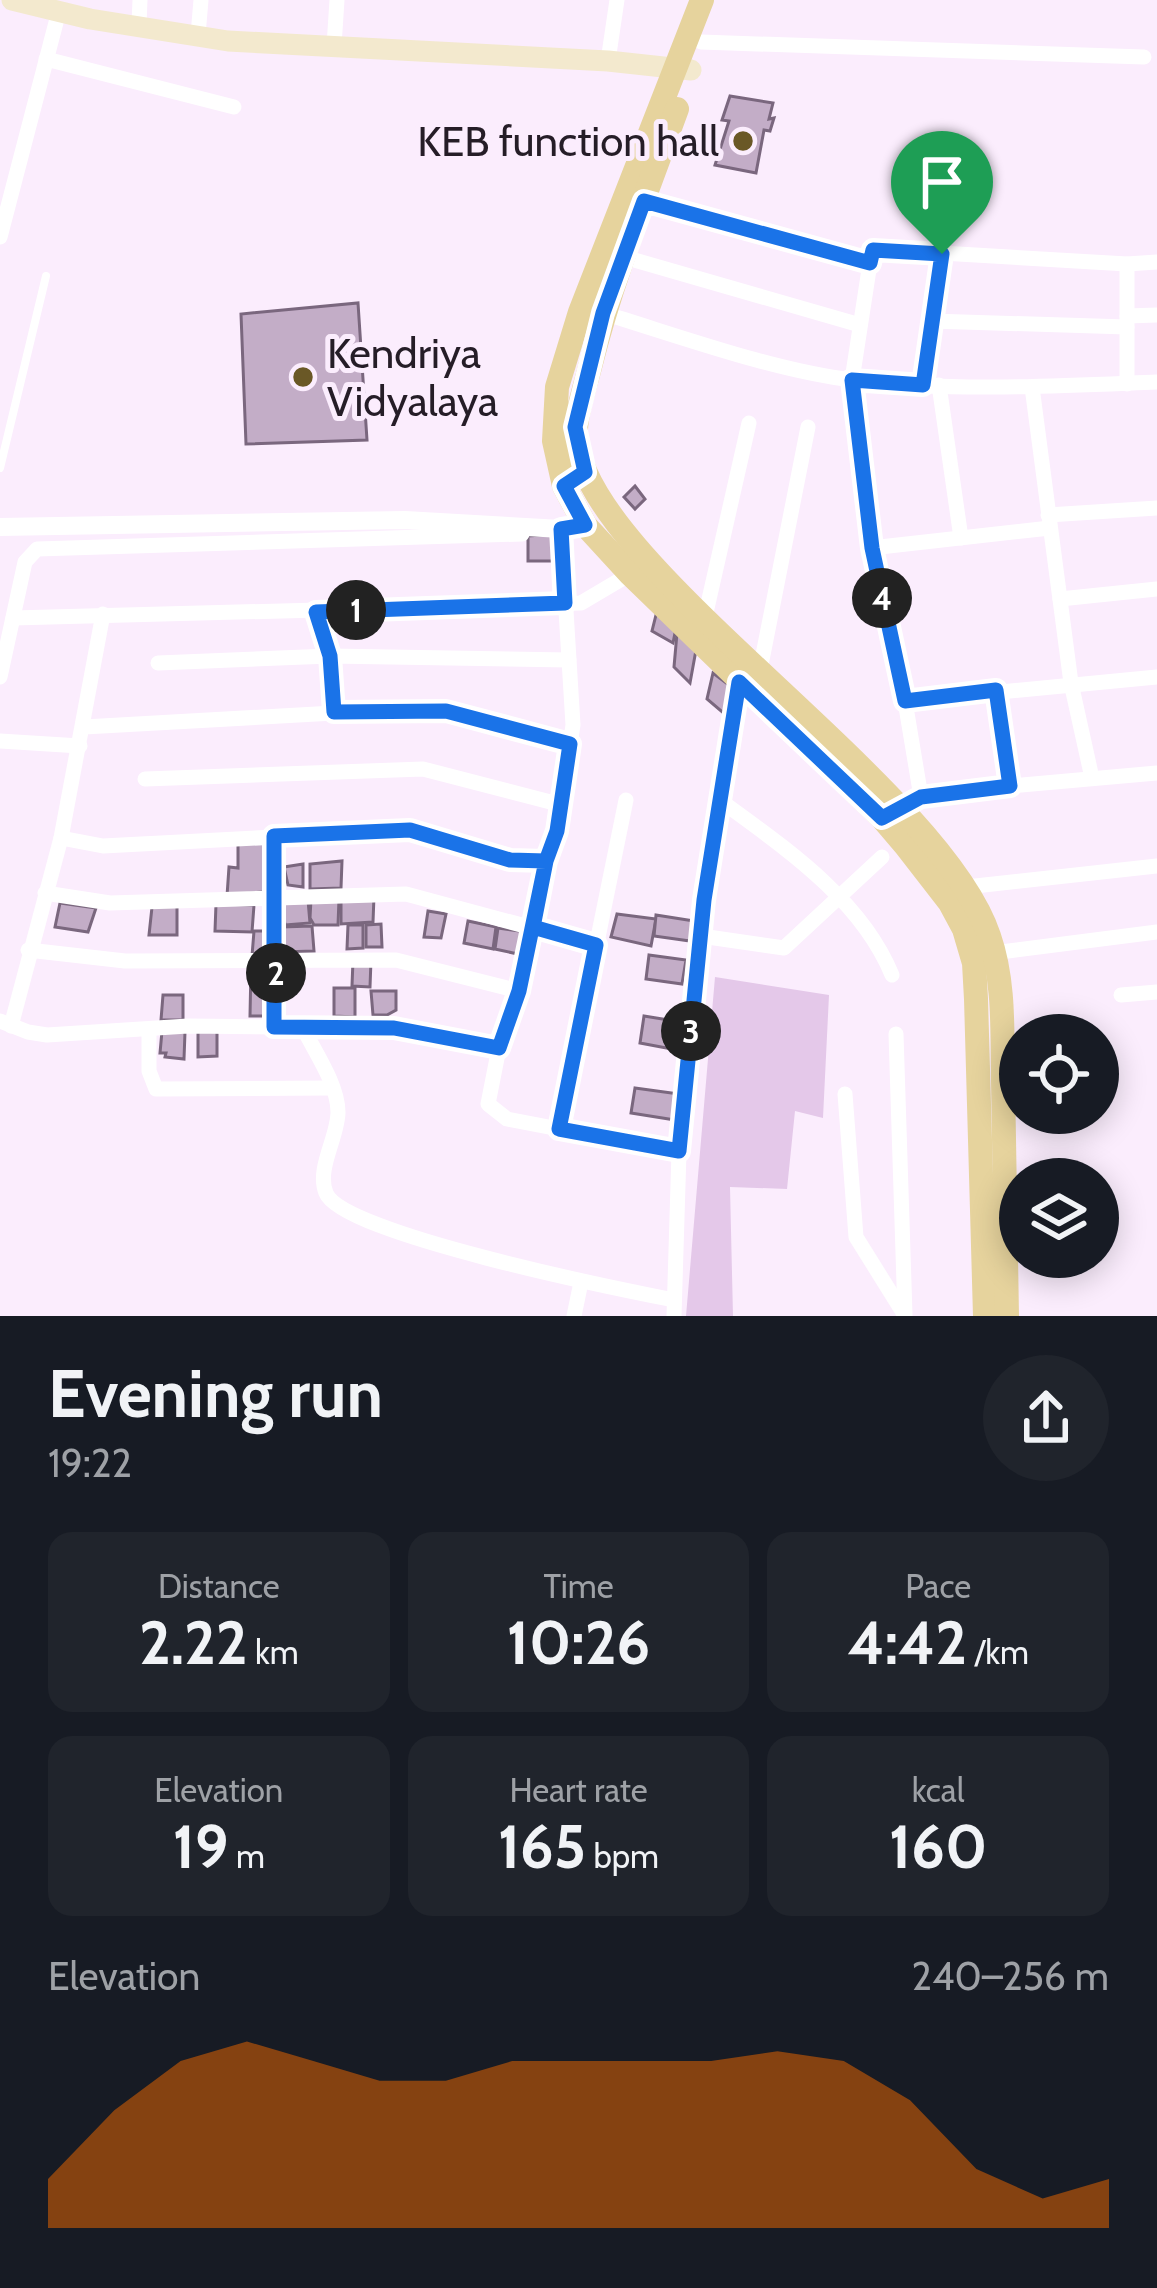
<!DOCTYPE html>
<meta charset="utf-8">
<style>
:root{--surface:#171b24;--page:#20242c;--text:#f1f3f6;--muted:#9ea1a6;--accent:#b45309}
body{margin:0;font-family:Cabin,sans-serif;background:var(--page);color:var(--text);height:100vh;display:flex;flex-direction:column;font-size:45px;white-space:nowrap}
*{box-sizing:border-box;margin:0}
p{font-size:39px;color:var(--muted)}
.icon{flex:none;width:66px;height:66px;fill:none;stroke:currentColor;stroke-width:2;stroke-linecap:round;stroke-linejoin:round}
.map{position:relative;height:1316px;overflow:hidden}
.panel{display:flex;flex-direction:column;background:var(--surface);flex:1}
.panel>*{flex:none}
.controls{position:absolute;left:999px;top:1014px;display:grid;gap:24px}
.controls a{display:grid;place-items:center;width:120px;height:120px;border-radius:50%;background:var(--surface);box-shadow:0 6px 30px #0003;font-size:60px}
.pin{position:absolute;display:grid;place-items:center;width:102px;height:102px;color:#fff;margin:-123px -51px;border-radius:50% 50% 50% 0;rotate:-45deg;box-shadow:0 0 12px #0007}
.pin .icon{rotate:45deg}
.km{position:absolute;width:60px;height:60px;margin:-30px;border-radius:50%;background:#222;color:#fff;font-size:33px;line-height:60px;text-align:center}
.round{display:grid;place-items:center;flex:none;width:126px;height:126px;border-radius:63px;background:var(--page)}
.head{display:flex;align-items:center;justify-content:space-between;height:204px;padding:0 48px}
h1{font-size:66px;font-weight:700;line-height:90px}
.metrics{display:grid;grid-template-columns:repeat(3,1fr);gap:18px;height:204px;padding:12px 48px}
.metrics div{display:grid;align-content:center;border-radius:24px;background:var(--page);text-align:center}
.metrics b{font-size:60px;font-weight:700}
.metrics small{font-size:33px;font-weight:400}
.metrics p{font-size:33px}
.chart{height:336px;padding:24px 48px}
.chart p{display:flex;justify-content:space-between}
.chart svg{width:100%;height:216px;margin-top:12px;fill:var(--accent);opacity:.7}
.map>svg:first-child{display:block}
.green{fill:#e4c8e9}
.building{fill:#c3adc7;stroke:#7a677e;stroke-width:3}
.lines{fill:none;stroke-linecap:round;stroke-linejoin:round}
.service{stroke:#fff;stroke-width:8}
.minor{stroke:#fff;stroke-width:15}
.tertiary{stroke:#fff;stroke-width:18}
.secondary{stroke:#f3e9ce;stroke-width:21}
.primary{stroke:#e6d39d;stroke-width:24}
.route-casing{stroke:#fff;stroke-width:24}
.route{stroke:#1a73e8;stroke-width:15}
.poi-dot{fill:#6a5826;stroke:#fbedfd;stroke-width:4.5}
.labels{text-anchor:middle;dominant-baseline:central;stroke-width:10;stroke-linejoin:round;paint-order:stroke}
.poi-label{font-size:42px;fill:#251d27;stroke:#fbedfd;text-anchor:end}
</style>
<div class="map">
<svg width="1157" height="1316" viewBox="0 0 1157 1316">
<rect width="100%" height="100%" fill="#fbedfd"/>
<!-- green -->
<path class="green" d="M715,977L829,995L823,1118L795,1111L787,1189L730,1187L733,1316H686Z"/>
<!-- building -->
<g class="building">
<path d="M730,96L773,103L769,119L774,118L770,131L764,130L756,173L715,165L729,121L722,120Z"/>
<path d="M358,303L367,440L246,444L241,314Z"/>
<path d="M635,486L645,499L635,509L624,497Z"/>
<path d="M555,534L557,561H528V536Z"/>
<path d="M657,611L676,628L673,643L652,631Z"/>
<path d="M677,633L696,650L690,683L674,667Z"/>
<path d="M713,673L733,688L727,716L707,699Z"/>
<path d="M270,842L269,891L227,896L229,867L238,868V844Z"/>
<path d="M342,861L341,888L310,889V864Z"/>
<path d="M303,864V887L288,885L284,867Z"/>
<path d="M374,896L373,922L341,924V899Z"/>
<path d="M311,899H339L338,925H314L310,918Z"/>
<path d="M308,900L310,923L285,925L282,902Z"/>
<path d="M60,903L96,908L88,932L55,927Z"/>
<path d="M177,904V935H149L152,907Z"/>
<path d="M216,904L254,905L252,932L215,931Z"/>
<path d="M428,911L446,914L441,938L424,937Z"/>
<path d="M617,914L656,919L651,946L611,937Z"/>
<path d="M656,915L694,921L690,941L654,936Z"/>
<path d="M468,921L496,927L493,949L464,943Z"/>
<path d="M381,924L382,947H366V925Z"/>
<path d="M348,925H363V948L347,949Z"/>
<path d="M312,926L314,951L281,952V927Z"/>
<path d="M498,928L527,932L522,955L495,949Z"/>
<path d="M254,931H271L270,956H252Z"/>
<path d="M649,955L686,960L682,984L646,979Z"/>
<path d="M353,960H371L370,987L352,986Z"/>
<path d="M251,967H270L268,1016H250Z"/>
<path d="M334,988H355V1017L334,1016Z"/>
<path d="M371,991H396V1010L387,1015H373Z"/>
<path d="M163,995H183V1020H161Z"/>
<path d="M644,1016L681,1022L677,1050L640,1043Z"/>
<path d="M162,1031L185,1032L184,1059L165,1057L166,1053H160Z"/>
<path d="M198,1031H217V1056L198,1057Z"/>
<path d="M635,1088L679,1094L675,1120L631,1113Z"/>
</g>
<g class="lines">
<!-- service -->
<path class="service" d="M0,468L46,276"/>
<!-- minor -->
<g class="minor">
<path d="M139,24L140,0"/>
<path d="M198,35L201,0"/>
<path d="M701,42L1144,57"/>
<path d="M334,46L337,0"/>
<path d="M46,59L234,107"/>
<path d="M608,61L617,0"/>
<path d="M644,201L870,263L852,380L871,548L905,701L921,797"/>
<path d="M0,237L59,11"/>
<path d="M624,257L860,325"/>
<path d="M870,263L873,249L1127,264L1157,262"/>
<path d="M1127,264V384"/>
<path d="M603,313C679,336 775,371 853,380C953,392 1056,386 1157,382"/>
<path d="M1127,316L1157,315"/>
<path d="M931,321L1127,327"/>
<path d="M923,385L942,254"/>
<path d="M939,385L961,538"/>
<path d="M1032,387L1071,683L1092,778"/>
<path d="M1048,515L1157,508"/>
<path d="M561,529L573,725L557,831L546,861L519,991L499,1048L488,1104L507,1119L679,1152"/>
<path d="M871,548L1050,528"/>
<path d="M1060,599L1157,589"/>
<path d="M705,617L749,423"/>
<path d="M13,618L581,603L630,574"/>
<path d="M158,663L330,656L569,660"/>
<path d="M760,670L808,427"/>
<path d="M0,677L25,562L37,549L522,534"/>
<path d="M996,690L1010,786"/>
<path d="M905,701L1157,677"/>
<path d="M334,713L446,711L570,744"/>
<path d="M84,727L334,713L330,656L316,612"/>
<path d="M0,741L80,746"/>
<path d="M145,779L423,769L562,805"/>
<path d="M916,800L1010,786L1157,773"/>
<path d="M721,801C785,848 861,899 892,975"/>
<path d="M61,838L103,846L410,830L510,860L546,861"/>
<path d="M957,888L1157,866"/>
<path d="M45,893L110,903L406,894L596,945"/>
<path d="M701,936L784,948L882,857"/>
<path d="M28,950L125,961L396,960L519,991"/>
<path d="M993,953L1157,932"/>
<path d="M1121,995L1157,992"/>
<path d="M0,1021L28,1032L47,1035L188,1026L394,1028L499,1048"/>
<path d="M11,1026L61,838L103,614"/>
<path d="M274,1027V836"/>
<path d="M303,1028C315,1052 338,1085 338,1112C338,1137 316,1169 326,1193C342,1234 623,1290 674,1300"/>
<path d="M149,1029V1071L156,1089L331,1088"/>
<path d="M896,1034L905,1315"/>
<path d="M845,1094L856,1237L904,1314"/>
<path d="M559,1129L626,800"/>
<path d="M574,1316L581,1282"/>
<path d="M674,1316L679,1152L701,936L740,675"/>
</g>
<!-- tertiary -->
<path class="tertiary" d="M0,527L405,520L561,529L585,525"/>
<!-- secondary -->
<path class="secondary" d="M12,0L90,19L228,41L608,61L691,70"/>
<!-- primary -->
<g class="primary">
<path d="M702,0L580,312L557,387L554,441L564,486L585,525L630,574L882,818L905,845L950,903L964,929L974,963L976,999L985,1316"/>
<path d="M677,109C646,194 612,279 590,367C585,387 577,409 576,429C569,556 938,782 989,936C1005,982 1002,1032 1003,1080C1005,1158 1006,1237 1007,1316"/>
</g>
</g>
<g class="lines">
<!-- route casing -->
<g class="route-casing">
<path id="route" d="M942,254L873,250L870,263L644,201L603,313L575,427L585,472L564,486L585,525L561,529L565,603L316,612L330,656L334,712L446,711L570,744L557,831L546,861L519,991L499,1048L394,1028L274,1027V836L410,830L510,860L546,861L533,927L596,945L559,1129L679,1151L704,900L739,682L882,818L921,797L1010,786L996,690L905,701L872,548L852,380L923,385L942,254"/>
</g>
<!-- route -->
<use href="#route" class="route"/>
</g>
<!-- markers -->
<g class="poi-dot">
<circle cx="743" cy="141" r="12"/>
<circle cx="303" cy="377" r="12"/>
</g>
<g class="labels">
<!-- poi labels -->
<g class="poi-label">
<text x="719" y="141">KEB function hall</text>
<text x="327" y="353" text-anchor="start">Kendriya<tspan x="327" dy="48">Vidyalaya</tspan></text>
</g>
</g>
</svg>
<div class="controls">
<a><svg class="icon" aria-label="locate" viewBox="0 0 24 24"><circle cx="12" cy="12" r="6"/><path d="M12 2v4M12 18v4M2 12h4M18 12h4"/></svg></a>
<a><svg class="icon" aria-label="layers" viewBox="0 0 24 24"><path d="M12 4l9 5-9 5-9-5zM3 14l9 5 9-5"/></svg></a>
</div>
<div class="pin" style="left:942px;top:254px;background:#1e9e55"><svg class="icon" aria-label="arrive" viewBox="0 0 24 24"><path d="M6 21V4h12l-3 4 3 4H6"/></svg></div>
<b class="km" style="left:356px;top:610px">1</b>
<b class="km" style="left:276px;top:973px">2</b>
<b class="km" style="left:691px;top:1031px">3</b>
<b class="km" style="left:882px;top:598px">4</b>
</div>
<section class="panel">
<div class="head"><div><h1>Evening run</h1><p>19:22</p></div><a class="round"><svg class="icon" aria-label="share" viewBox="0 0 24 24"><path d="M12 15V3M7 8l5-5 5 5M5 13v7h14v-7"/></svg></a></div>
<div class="metrics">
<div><p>Distance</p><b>2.22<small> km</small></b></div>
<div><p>Time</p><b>10:26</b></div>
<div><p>Pace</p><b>4:42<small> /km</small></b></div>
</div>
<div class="metrics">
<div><p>Elevation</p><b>19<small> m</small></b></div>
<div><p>Heart rate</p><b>165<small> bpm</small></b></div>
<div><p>kcal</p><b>160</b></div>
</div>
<div class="chart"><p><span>Elevation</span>240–256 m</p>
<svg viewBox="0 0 160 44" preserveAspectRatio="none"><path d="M0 44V34L10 20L20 10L30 6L40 10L50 14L60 14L70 10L80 10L90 10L100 10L110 8L120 10L130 18L140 32L150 38L160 34V44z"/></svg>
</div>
</section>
